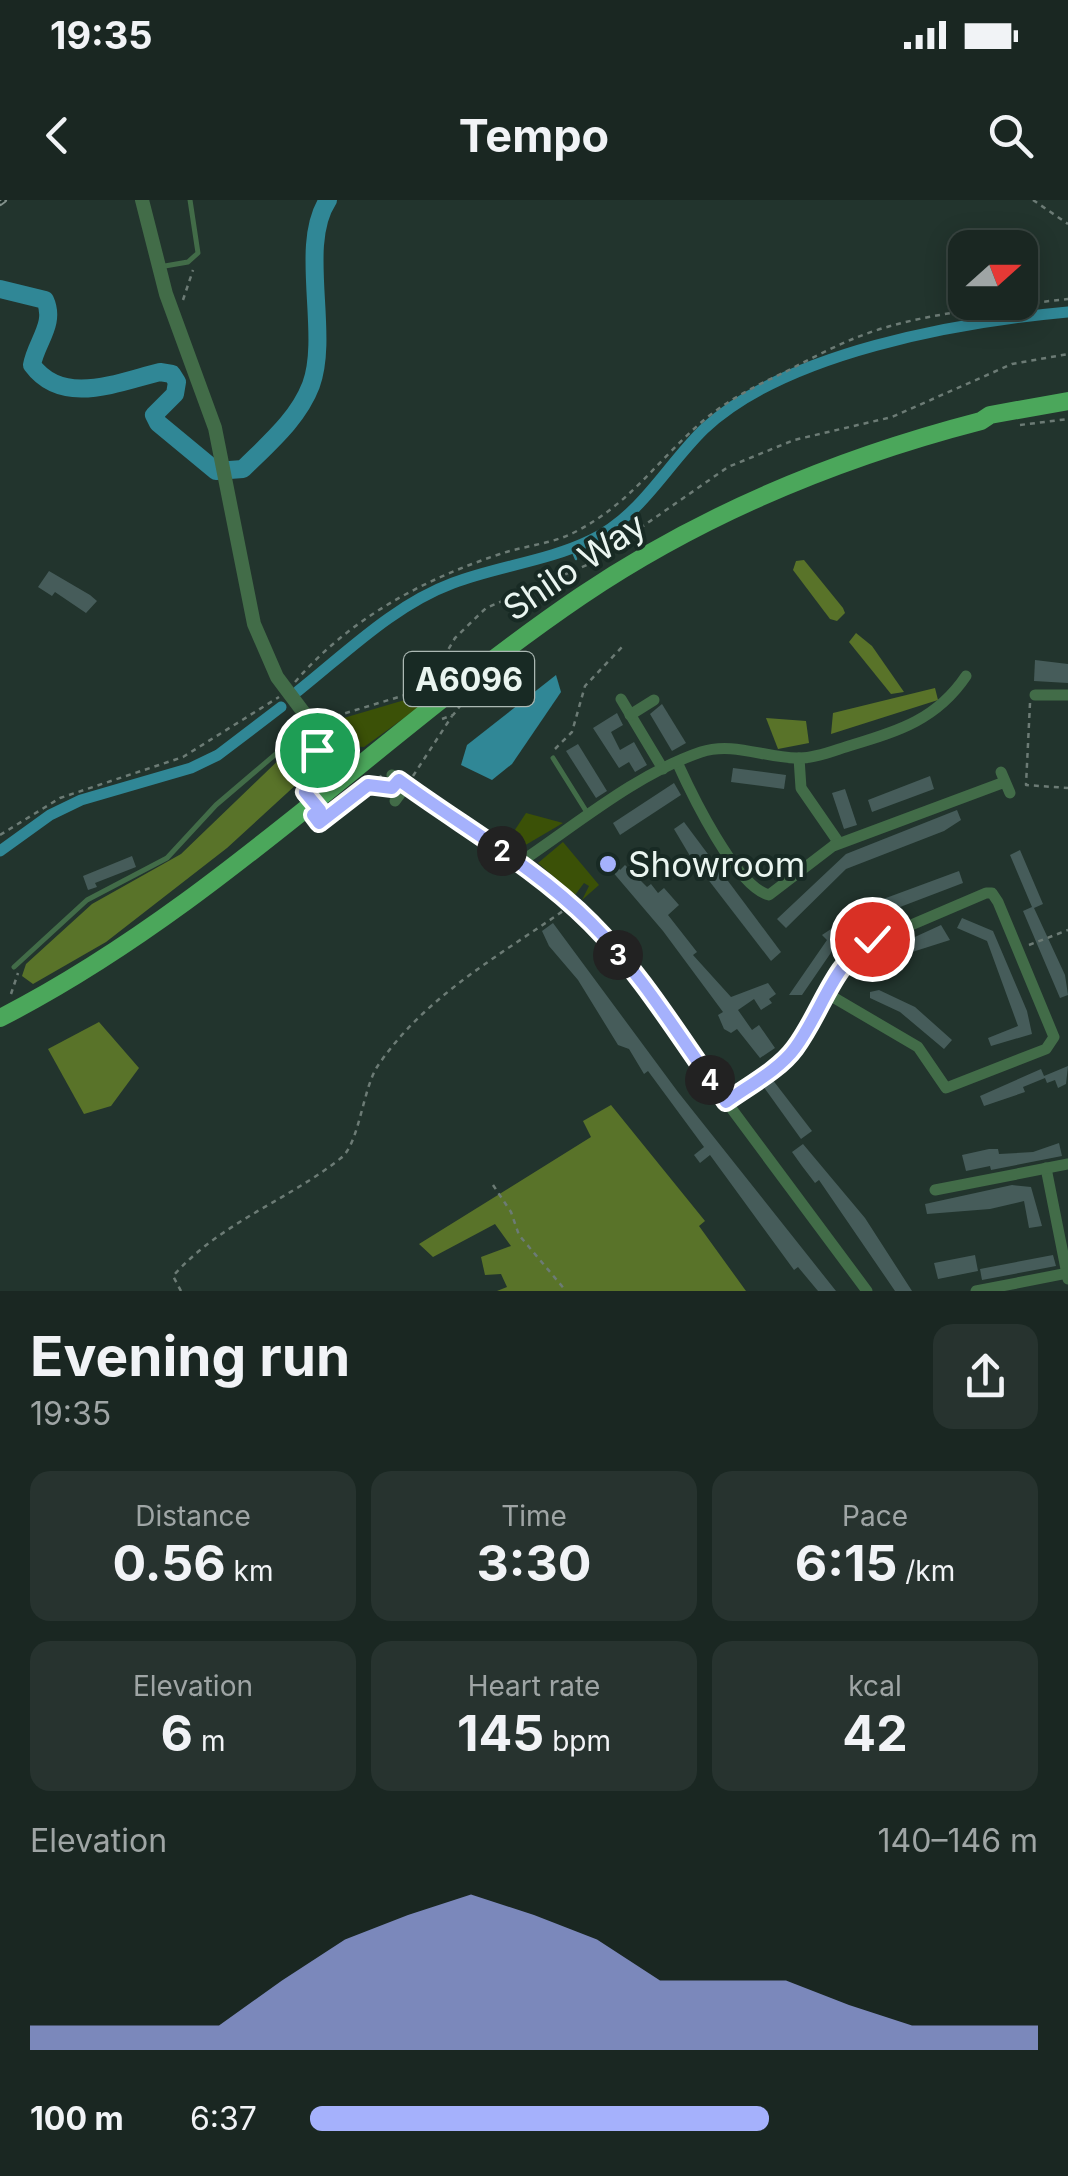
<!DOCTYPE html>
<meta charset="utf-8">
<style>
:root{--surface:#1a2722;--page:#27332f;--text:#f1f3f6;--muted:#9fa5a5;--line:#384440;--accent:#a5b1fc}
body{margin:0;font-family:Inter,sans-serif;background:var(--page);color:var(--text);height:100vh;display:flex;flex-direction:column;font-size:38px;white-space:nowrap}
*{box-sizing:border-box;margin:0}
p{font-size:32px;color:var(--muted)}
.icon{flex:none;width:55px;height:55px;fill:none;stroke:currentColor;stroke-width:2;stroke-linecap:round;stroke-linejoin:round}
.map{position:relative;height:1091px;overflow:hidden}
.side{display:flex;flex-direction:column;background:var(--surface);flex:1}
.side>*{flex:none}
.needle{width:65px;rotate:69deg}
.controls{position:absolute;left:948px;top:30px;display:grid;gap:20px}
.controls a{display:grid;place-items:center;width:90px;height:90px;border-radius:20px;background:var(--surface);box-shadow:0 5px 25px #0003,0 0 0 2px var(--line);font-size:50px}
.pin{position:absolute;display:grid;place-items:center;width:85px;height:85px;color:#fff;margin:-42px;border:5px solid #fff;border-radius:50%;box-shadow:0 2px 10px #0007}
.km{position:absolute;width:50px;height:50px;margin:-25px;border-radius:50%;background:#222;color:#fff;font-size:28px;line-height:50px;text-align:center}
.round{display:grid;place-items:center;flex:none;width:105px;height:105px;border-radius:20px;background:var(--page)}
.head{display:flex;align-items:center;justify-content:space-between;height:170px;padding:0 30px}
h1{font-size:55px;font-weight:700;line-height:75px}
.metrics{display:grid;grid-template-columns:repeat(3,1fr);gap:15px;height:170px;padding:10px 30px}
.metrics div{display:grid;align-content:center;border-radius:20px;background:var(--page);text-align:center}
.metrics b{font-size:50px;font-weight:700}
.metrics small{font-size:28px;font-weight:400}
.metrics p{font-size:28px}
.chart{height:280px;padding:20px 30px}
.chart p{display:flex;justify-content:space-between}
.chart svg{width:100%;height:180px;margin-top:10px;fill:var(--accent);opacity:.7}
ul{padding:0 30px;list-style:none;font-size:32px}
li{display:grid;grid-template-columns:160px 120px 1fr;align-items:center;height:75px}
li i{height:25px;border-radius:12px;background:var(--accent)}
.status{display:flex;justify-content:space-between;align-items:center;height:70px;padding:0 50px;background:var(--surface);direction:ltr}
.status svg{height:28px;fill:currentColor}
header{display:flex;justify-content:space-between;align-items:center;height:130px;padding:0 30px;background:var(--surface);font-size:45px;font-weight:700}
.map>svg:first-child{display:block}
.green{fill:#3b5107}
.forest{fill:#597329}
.water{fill:#308796}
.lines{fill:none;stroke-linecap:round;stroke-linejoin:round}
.stream{stroke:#308796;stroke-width:2.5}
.canal{stroke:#308796;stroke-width:11}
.river{stroke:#308796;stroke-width:18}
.building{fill:#465c5a}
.path{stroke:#6c7b75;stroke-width:2.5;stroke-dasharray:5 5;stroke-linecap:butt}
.service{stroke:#426c48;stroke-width:5}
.minor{stroke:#426c48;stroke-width:11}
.tertiary{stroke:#426c48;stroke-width:14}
.primary{stroke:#4ba75b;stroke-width:18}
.rail-casing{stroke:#83928c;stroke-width:6}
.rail{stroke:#182a24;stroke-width:2.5;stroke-dasharray:8;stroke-linecap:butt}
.route-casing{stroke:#fff;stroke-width:20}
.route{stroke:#a5b1fc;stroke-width:12}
.poi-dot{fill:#a5b1fc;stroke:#182a24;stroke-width:4}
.labels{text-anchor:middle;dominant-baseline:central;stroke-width:8;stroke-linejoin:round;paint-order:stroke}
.shield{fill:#182a24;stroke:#abb8b3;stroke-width:2.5}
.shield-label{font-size:32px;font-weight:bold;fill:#eaf5f0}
.street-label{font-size:35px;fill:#eaf5f0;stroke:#182a24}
.poi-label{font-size:35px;fill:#eaf5f0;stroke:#182a24;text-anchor:start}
</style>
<div class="status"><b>19:35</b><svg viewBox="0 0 49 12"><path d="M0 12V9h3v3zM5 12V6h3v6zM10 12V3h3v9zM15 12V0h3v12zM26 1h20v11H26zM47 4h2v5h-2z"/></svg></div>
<header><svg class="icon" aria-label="back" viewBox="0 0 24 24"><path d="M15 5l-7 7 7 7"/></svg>Tempo<svg class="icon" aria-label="search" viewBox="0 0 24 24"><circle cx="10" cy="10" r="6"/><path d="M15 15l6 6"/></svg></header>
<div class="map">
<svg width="1068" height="1091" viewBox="0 0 1068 1091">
<rect width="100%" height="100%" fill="#22342d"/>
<!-- green -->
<g class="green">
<path d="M425,494L422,505L364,547L338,545L320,525Z"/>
<path d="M526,613L563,623L517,650L507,642Z"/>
<path d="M563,642L599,685L582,700L589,686L584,683L575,695L538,663Z"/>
</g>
<!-- forest -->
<g class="forest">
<path d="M804,360L843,408L845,413L837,421L830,419L793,370L796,361Z"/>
<path d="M856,433L872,446L904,492L891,494L849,442Z"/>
<path d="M935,488L938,500L831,534L833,513Z"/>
<path d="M766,518L806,521L809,543L778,549Z"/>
<path d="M289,550L297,559L299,582L227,648L106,742L33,784L22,776L26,764L92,704L181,654Z"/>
<path d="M99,822L139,868L111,906L84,914L48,849Z"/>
<path d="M611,905L705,1021L699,1026L746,1091H497L507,1087L501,1074L485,1075L481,1057L511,1046L495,1024L433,1057L419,1044L591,937L583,921Z"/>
</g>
<!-- water -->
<path class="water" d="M556,475L561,492L512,564L492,580L461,565L467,545Z"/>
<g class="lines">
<!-- stream -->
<path class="stream" d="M571,347L576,359"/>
<!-- canal -->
<g class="canal">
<path d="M298,491C347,452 394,405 453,383C498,366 548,361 591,340C641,316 666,266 704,229C786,152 959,122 1068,112"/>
<path d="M0,651L50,615L81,600L191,568L218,555L281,507"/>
</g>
<!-- river -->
<path class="river" d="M0,89L45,100C56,124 36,142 32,165C63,207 118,182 160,172L172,174L177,182L175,194L154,215L158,223L216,271L243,269C269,243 298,219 311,185C330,133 298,45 328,0"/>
</g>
<!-- building -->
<g class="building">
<path d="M49,371L90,395L97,401L86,413L55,392L52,396L38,387Z"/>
<path d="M1035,460L1068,464V483L1034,481Z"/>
<path d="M662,504L686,543L672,551L650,514Z"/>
<path d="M617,513L623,525L611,532L620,550L634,542L647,565L635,572L629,562L619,568L593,528Z"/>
<path d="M578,544L607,591L596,598L566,551Z"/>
<path d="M733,568L786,575L784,589L731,582Z"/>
<path d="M930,576L934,589L872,612L868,600Z"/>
<path d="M674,583L681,595L620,635L613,623Z"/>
<path d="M845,589L857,625L844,629L832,593Z"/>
<path d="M957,610L961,620L944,631L846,669L786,728L777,719L846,654Z"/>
<path d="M684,622L781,752L771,761L690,656L674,629Z"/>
<path d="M1020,650L1043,704L1034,708L1065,775L1068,795L1060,798L1023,711L1032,707L1010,655Z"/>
<path d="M610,655L620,670L625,665L647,687L651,684L658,693L664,688L679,705L668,715L697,752L693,755L731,797L768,783L776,794L769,799L772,803L761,810L754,799L738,810L752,830L759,825L775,848L760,858L737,829L731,833L724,829L718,815L723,812L663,731L611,670L606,674L598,662Z"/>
<path d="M132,656L136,667L95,683L97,687L88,690L83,676Z"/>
<path d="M959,671L963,683L866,720L841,738L802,795H789L827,740L822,735L867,705Z"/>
<path d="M962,718L993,731L1027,811L1032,834L991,846L988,838L1018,826L987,741L957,728Z"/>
<path d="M553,723L678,892L836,1091H818L798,1067L794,1070L710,955L700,963L694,955L704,947L648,871L644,874L629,849L618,845L578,780L549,746L542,731Z"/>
<path d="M941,725L950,740L884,761L880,753Z"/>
<path d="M879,790L915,807L952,840L944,849L900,812L870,798V792Z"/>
<path d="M1068,866L1066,884L1058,888L1055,880L1047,883L1045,878L1023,887L1025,892L984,906L980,896L1041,869L1044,876Z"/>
<path d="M772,879L812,931L801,939L763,886Z"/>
<path d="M1059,943L1062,956L991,970L990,966L966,971L962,955L989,949H998L999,954L1033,952Z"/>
<path d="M803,944L865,1018L912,1091H895L819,980L815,983L802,966L792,952Z"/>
<path d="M1012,985L1031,987L1042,1026L1029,1028L1024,1001L990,1009L927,1014L925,1004Z"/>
<path d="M975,1055L978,1071L938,1079L934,1063Z"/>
<path d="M1053,1055L1056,1066L982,1080L980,1069Z"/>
</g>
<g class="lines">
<!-- path -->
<g class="path">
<path d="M1033,0L1068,24"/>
<path d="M183,100L193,70"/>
<path d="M1020,225L1068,219"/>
<path d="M295,482C349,419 422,380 500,354C523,346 551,344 573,333C631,304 657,260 704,220C728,200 755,186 783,173C816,156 851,137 887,127C946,110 1008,106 1068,99"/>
<path d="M1030,503L1026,585L1068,588"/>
<path d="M326,519L425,489L455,438L486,408L587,365L728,267L794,240L892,217L1012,164L1068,154"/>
<path d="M442,519L453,515L468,496"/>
<path d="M555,549L572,532L585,486L622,447"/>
<path d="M413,576L452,516"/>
<path d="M369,584L383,575"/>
<path d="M307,589L319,571L318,552"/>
<path d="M317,620L368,585L389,588"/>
<path d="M0,635L60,598L183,557L279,497"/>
<path d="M1029,745L1068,730"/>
<path d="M11,794L18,773"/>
<path d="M493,985L511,1012L519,1035L566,1091"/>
<path d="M181,1091L173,1076C221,1022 287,1001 341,958C359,944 363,889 377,867C423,798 497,757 563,711"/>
</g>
<!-- service -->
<g class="service">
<path d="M159,67L188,62L198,53L190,0"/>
<path d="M553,558L588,614"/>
<path d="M14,767L87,700L167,658L216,605L311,524"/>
</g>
<!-- minor -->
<g class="minor">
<path d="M1035,495H1068"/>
<path d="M621,499L663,569"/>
<path d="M630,515L654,500"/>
<path d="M799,558L801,588L839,643"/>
<path d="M677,562C691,593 736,687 769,695L833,646L1002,583"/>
<path d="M1001,572L1010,593"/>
<path d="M392,575L547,684L604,737L867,1091"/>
<path d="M395,601L406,586"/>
<path d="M519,663C576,625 636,574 701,552C734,541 767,559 800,558C817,558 835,550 852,545C899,531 937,519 966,476"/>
<path d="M726,902L792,851L833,779L862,746L986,693H992L998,702L1054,837L1046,849L946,888L918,847L826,793"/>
<path d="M1046,968L1068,1079"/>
<path d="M935,990L1068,964"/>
<path d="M976,1091L1068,1073"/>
</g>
<!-- tertiary -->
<path class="tertiary" d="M142,0L166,94L215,228L254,424L277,477L349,573"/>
<!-- primary -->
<path class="primary" d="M0,818C212,710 385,529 581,396C704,313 838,258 981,221L990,215L1068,201"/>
<!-- rail casing -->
<g class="rail-casing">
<path id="rail" d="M0,3L4,0"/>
</g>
<!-- rail -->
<use href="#rail" class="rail"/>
</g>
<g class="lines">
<!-- route casing -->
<g class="route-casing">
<path id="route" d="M317,550L319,571L305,592L320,610L313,615L319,623L368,585L392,588L399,580C463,627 534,666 591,723C643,775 683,843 726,902C748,886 779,870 795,848C823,810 831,766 872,739"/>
</g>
<!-- route -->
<use href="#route" class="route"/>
</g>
<!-- markers -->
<circle class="poi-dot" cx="608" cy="664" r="10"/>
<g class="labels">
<!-- shield labels -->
<rect class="shield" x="404" y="452" width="130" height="54" rx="8"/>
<g class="shield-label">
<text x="469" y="479">A6096</text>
</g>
<!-- street labels -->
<g class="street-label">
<text transform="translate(574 366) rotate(-34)">Shilo Way</text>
</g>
<!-- poi labels -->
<g class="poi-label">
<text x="628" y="664">Showroom</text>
</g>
</g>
</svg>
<div class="controls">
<a><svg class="needle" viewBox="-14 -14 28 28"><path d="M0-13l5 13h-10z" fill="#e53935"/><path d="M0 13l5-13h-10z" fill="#9fa5a5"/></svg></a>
</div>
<div class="pin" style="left:317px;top:550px;background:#1e9e55"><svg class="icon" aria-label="arrive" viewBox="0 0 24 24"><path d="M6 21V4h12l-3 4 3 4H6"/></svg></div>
<div class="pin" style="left:872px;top:739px;background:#d93025"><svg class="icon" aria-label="check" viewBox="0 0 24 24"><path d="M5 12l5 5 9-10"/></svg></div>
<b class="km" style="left:502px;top:651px">2</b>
<b class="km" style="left:618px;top:755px">3</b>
<b class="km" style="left:710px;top:880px">4</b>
</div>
<section class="side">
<div class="head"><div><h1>Evening run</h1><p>19:35</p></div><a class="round"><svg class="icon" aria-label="share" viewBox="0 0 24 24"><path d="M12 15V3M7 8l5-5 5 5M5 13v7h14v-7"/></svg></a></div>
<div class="metrics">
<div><p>Distance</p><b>0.56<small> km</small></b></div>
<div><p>Time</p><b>3:30</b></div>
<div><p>Pace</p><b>6:15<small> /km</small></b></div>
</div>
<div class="metrics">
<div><p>Elevation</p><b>6<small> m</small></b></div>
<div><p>Heart rate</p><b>145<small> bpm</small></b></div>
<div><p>kcal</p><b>42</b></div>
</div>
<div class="chart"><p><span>Elevation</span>140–146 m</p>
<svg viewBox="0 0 160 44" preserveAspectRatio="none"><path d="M0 44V38L10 38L20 38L30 38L40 27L50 17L60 11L70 6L80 11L90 17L100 27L110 27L120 27L130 33L140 38L150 38L160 38V44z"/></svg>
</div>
<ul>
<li><b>100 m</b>6:37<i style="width:63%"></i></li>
</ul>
</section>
